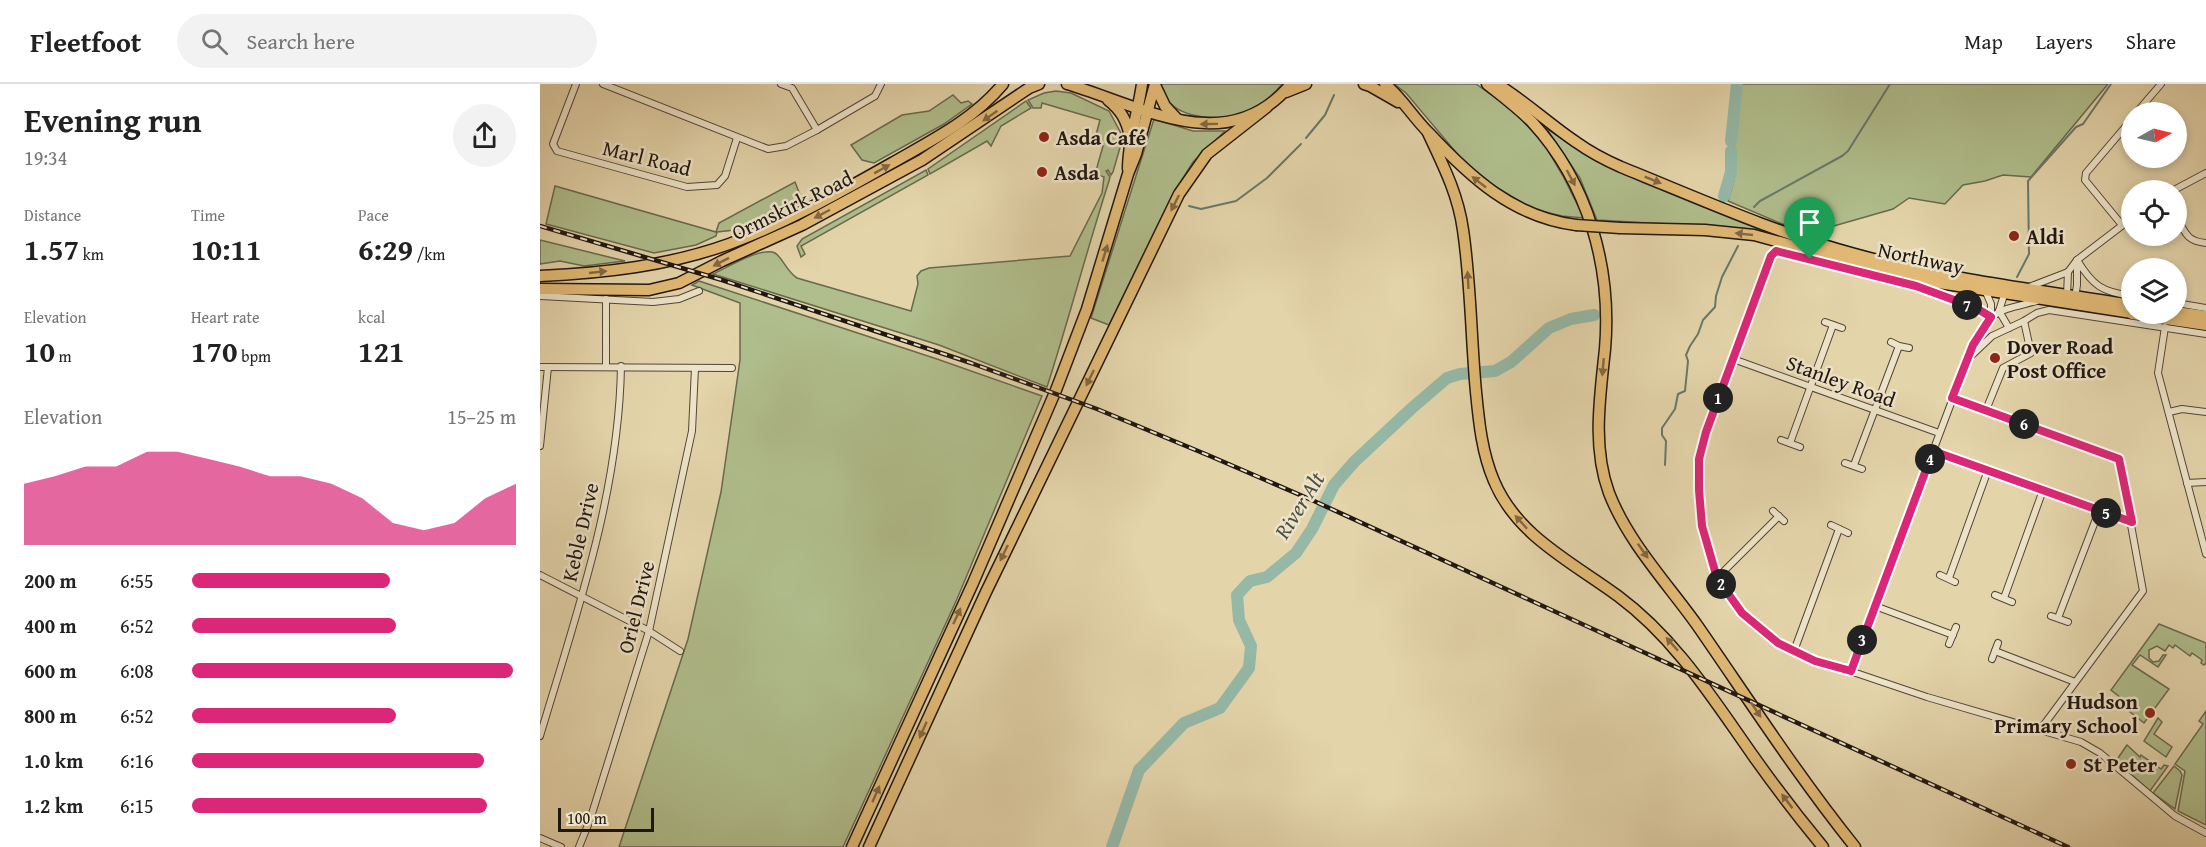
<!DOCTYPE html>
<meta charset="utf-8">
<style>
:root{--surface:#fff;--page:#f2f2f2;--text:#222;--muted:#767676;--line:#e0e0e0;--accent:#db2777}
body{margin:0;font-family:"Gentium Book Plus",serif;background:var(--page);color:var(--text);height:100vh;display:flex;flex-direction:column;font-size:22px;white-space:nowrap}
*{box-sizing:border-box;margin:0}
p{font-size:20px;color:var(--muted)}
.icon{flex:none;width:33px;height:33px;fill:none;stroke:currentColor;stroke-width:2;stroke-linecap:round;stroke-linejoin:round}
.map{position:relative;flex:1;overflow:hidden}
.details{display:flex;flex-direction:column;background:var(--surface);width:540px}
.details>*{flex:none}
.needle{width:39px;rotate:82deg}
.tools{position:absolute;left:1581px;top:18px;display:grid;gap:12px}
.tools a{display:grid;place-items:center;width:66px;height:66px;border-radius:50%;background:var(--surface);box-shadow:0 3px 9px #0003;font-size:30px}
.scale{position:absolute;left:18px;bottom:15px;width:96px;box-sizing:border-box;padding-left:6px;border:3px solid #211711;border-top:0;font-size:16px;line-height:21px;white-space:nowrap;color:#211711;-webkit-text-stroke:4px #ede3c8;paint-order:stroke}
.pin{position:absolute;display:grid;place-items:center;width:51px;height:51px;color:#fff;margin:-62px -26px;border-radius:50% 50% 50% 0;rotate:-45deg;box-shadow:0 0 6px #0007}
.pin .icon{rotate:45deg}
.km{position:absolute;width:30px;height:30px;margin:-15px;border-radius:50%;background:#222;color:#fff;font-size:16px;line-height:30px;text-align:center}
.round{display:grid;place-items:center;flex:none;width:63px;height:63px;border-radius:32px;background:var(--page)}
.summary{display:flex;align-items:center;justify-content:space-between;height:102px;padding:0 24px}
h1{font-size:33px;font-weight:800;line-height:45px}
.stats{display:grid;grid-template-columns:repeat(3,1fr);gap:9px;height:102px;padding:6px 24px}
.stats div{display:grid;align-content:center}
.stats b{font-size:30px;font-weight:800}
.stats small{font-size:16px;font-weight:400}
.stats p{font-size:16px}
.chart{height:168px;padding:12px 24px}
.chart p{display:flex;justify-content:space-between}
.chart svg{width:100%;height:108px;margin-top:6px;fill:var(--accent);opacity:.7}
ul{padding:0 24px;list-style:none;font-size:20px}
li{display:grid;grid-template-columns:96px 72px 1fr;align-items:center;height:45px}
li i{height:15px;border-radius:8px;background:var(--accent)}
header{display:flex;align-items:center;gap:36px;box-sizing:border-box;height:84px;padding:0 30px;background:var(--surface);border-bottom:2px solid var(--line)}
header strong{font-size:28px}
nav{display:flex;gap:33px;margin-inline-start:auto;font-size:21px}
.search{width:420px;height:54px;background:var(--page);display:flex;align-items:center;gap:15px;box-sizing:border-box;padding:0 21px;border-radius:33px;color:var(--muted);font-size:22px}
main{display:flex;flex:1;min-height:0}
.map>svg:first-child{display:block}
.green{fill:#b0bd8c;stroke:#686a4e;stroke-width:1.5}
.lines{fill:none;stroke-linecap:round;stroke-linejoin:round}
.stream{stroke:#67786b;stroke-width:2}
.river{stroke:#95b8a7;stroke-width:12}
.street-casing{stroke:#524637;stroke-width:8}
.highway-casing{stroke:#211711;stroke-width:13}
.street{stroke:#ede3c8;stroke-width:6}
.highway{stroke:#e2ba75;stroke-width:10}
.rail-casing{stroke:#211711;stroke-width:4.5}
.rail{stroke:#ede3c8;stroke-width:2;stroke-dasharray:7;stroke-linecap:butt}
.highway-bridge-casing{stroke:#211711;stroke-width:13;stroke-linecap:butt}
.highway-bridge{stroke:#e2ba75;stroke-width:10}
.oneway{fill:#826843}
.route-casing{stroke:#fff;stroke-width:12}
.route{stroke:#db2777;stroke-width:8}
.poi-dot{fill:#8f2418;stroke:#ede3c8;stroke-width:2}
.labels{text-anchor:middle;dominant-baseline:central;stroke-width:5;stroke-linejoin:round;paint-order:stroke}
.poi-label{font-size:21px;font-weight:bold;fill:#211711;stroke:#ede3c8;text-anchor:start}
.street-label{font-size:21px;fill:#211711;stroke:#ede3c8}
.water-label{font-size:22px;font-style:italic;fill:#4a4f46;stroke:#ede3c8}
</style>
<header>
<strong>Fleetfoot</strong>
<div class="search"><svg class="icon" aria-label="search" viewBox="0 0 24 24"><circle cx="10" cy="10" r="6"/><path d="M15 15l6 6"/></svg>Search here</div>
<nav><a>Map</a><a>Layers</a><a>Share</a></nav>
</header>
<main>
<section class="details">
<div class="summary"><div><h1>Evening run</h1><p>19:34</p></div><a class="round"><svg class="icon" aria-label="share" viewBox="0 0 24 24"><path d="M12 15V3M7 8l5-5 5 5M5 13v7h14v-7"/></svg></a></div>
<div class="stats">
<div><p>Distance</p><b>1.57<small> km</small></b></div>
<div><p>Time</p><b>10:11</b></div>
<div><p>Pace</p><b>6:29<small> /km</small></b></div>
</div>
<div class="stats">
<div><p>Elevation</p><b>10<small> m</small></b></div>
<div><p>Heart rate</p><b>170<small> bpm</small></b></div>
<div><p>kcal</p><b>121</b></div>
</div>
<div class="chart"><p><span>Elevation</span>15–25 m</p>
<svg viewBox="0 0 160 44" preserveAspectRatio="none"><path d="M0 44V19L10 16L20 12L30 12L40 6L50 6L60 9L70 12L80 16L90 16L100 19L110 25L120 35L130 38L140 35L150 25L160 19V44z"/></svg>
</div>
<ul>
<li><b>200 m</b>6:55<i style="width:61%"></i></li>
<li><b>400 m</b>6:52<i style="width:63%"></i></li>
<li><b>600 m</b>6:08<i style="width:99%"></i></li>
<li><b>800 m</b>6:52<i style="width:63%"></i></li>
<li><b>1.0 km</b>6:16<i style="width:90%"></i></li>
<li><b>1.2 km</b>6:15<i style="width:91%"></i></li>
</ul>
</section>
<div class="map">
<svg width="1666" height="763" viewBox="0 0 1666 763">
<rect width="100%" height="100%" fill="#e4d4aa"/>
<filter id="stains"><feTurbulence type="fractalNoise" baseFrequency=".00333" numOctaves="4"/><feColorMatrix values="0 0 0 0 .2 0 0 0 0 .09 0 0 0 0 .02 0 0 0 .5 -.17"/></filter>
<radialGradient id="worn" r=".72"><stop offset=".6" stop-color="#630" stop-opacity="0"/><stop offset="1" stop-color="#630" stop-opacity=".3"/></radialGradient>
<!-- green -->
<g class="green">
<path d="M621,0H742C732,13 715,25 699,30C673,38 625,34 621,0Z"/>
<path d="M854,0H936L971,25L1003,58L1023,92L1044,134L1022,132L993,125L956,103L925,79L866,9Z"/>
<path d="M1201,0H1568L1491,93L1463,91L1445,97L1423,101L1405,120L1369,114L1353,125L1266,150L1188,117L1194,96V50Z"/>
<path d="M516,7L531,9L569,27L583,53L573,88L571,91L568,86L566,87L570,93L569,97C547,165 529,235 507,303L399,261L173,190C186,184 222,162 235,169C243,174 246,187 257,194L371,227L378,200L377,192L381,187L389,184L530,172L562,109L564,93L555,90L563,62L556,51L560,36L502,19L501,24H493L488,16L504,9Z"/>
<path d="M413,11L421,19L428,17L432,20L404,40L334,79L322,76L311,61L362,31L389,27Z"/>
<path d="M486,17L491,24L461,42L451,62L447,57L390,90L388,85Z"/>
<path d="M614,35L653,47H685L653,78L633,110L569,241L551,234Z"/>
<path d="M1006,44L1053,75L1104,99L1217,143L1215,148L1160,142L1057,136L1040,94Z"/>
<path d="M386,86L388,91L261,162L265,170L261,173L257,162L262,155Z"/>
<path d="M255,98L262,116L195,146L177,148L176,152L156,161L114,169L6,140L15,102L176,148L179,139Z"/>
<path d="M0,156L85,177L44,182L20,177L0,180Z"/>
<path d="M159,197L397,275L502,312L417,515L303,763H79L148,555L181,408L200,276V219L152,201Z"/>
<path d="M1619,540L1666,559V579L1664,581L1661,579L1662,576L1652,569L1650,572L1635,561L1633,564L1629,561L1625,567L1617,562L1609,566V574L1613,578L1619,577L1623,571H1626L1618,583L1600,571L1592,581L1629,605L1604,639L1590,628V621L1571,606Z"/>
<path d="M1666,627V741L1638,727L1645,687L1635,680L1663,640L1659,637Z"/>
<path d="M1618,634L1622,638L1614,650L1632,663L1626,673L1604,657Z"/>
<path d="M1587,661L1600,673L1601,671L1621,685L1624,681L1628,682L1610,707L1576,677Z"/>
<path d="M1634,682L1640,687L1642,691L1635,725L1613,709Z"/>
</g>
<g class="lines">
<!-- stream -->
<g class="stream">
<path d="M766,54L785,31L794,11"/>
<path d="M649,122L661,125L696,117L727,94L761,60"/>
<path d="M1214,123L1220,117L1302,72L1308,67L1350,0"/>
<path d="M1477,193L1489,170L1488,97L1536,43L1543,40L1571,0"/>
<path d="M1125,381L1126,357L1122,351V344L1135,325L1138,310L1145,307L1148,277L1146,271L1150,262L1158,250L1163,236L1175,223L1176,212L1182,193L1198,162"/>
</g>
<!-- river -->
<g class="river">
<path d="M1191,57L1197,0"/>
<path d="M1184,112L1191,88V67"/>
<path d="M572,763L599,686L644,639L680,624L709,584L711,562L699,536L697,511L710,497L727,493L756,469L772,445L794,401L814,378L872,324L907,294L920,290L955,287L971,278L1009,244L1031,235L1054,231"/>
</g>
<!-- street casing -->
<g class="street-casing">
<g id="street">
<path d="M36,0L13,60L17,67L147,103L177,101L185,92L197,54"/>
<path d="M63,0L228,65L246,62L277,46L335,12L341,0"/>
<path d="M241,0L252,4L277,46"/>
<path d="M1597,28L1621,0"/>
<path d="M1634,106L1666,89"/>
<path d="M1636,133C1646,149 1646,157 1666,159"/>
<path d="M1582,141L1545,96L1546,89L1592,35"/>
<path d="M1537,176C1553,202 1562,208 1592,212"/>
<path d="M1489,203L1528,188L1537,176L1592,134"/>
<path d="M1445,206L1451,220V233"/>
<path d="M1527,211L1528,188"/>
<path d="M0,212L113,218L139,215L159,207"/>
<path d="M1535,214L1537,201V177"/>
<path d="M66,215V282"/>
<path d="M1636,219L1666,224"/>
<path d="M1459,227L1465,208"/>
<path d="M1459,227L1469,244"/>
<path d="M1451,233L1436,224L1376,202L1241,168L1232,169L1165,348L1159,375L1162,442L1177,494L1202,529L1238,559L1275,577L1310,587L1387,613L1541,658L1560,669L1635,732L1666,749"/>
<path d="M1484,237L1497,229L1509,226L1666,250"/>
<path d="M1285,238L1302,244"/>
<path d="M1625,243L1618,289L1666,470"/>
<path d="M1351,258L1359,262L1369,264"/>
<path d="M1432,271L1452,252L1484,237L1491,269L1463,284L1446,326"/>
<path d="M1193,275L1399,349"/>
<path d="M0,283L192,284"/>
<path d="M1412,314L1579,375L1603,507L1500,646"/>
<path d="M1629,328L1642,325L1666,328"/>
<path d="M1241,356L1260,363"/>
<path d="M1250,359L1293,241"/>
<path d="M0,362L8,283"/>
<path d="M1393,367L1592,438"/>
<path d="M1305,379L1322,385"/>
<path d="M1314,381L1359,262"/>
<path d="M1647,399L1666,398"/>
<path d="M1233,427L1244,437"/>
<path d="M1291,441L1308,449"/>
<path d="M0,491L109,547L140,567"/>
<path d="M1400,491L1415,498"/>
<path d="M1177,494L1239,432"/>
<path d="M1409,494L1448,386"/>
<path d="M1455,511L1472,518"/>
<path d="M1464,514L1503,406"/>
<path d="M1335,522L1413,551"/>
<path d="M1511,532L1528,538"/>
<path d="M1518,534L1559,427"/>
<path d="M1409,560L1416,543"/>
<path d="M1254,567L1299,445"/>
<path d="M1455,567L1535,598"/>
<path d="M1452,575L1458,559"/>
<path d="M1310,587L1433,261C1452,224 1459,227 1497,217"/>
<path d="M0,652C36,531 79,410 81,282"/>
<path d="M0,754L21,763"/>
<path d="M39,763L50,736L109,547L152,347L155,284"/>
</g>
</g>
<!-- highway casing -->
<g class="highway-casing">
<g id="highway">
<path d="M527,0C602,22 688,76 751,0"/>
<path d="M824,0L830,2L858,18"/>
<path d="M845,0C861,13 873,33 888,48C930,93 973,133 1036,141"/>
<path d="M947,0C962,12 978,24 992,38C1048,99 1072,183 1065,265C1060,313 1052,363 1069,409C1088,458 1127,499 1157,541C1209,616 1258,692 1315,763"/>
<path d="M957,0C985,17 1009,40 1036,58C1050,68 1065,76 1081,83C1158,114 1235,149 1315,170C1405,195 1499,206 1592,221"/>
<path d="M615,1L625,22L637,35"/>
<path d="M746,8L766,0"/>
<path d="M568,16C581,26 587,37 590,53"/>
<path d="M888,49C903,81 918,110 923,146C931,200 931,255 936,308C939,339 942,369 954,397C977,452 1032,478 1078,512C1136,555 1173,615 1214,673C1236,704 1259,734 1283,763"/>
<path d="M588,85C588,56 598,29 602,0"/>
<path d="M1080,144L1165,146L1214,151L1357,190L1399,199L1592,229"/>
<path d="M0,192C64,189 128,182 189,160C246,139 299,109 352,79C392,56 433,36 463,0"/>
<path d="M0,205L109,206L139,199L182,177L262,141L382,76L489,4L499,0"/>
<path d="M1636,228L1666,232"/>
<path d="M1592,230L1666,241"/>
<path d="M312,763L433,499L516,306L547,225L588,90L596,70L615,0"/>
<path d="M329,763L446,508L639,110L667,70L727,23"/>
</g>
</g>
<!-- street -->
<use href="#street" class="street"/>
<!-- highway -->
<use href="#highway" class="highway"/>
<!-- rail casing -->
<g class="rail-casing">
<path id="rail" d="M0,142L182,196L431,279L557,325L670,372L774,417L1528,763"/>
</g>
<!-- rail -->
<use href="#rail" class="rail"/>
<!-- highway-bridge casing -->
<g class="highway-bridge-casing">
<path id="highway-bridge" d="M1036,141L1080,144"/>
</g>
<!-- highway-bridge -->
<use href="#highway-bridge" class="highway-bridge"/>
</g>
<!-- one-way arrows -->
<defs><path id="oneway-solid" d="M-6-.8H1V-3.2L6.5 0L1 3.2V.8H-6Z" transform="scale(1.5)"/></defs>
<g class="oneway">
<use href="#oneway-solid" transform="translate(450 32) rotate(145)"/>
<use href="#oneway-solid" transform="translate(669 40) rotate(179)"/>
<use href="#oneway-solid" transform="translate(342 85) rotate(-29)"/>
<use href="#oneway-solid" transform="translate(1031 94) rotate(62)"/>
<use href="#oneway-solid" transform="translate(1113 96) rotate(22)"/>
<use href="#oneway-solid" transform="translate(939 98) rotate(-142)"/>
<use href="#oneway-solid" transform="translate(635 119) rotate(117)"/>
<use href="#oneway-solid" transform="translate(282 130) rotate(152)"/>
<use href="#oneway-solid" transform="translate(1204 150) rotate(-174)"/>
<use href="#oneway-solid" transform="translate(565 169) rotate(-73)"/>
<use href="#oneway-solid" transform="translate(181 178) rotate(153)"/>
<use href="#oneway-solid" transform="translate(58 188) rotate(-6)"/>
<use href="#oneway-solid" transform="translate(928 196) rotate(-93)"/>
<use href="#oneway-solid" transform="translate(1063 283) rotate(95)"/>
<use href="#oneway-solid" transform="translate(550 294) rotate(116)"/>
<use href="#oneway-solid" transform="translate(981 438) rotate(-132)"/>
<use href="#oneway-solid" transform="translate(1103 467) rotate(55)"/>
<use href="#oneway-solid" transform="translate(464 469) rotate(116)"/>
<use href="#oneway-solid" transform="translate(417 532) rotate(-65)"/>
<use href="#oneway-solid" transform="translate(1132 560) rotate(-132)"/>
<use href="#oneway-solid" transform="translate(1216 626) rotate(56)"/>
<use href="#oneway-solid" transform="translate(383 646) rotate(114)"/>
<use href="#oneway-solid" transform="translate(336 710) rotate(-66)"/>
<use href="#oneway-solid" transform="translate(1247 717) rotate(-127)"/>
</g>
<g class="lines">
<!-- route casing -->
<g class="route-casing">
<path id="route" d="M1236,167L1376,202L1436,224L1451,233L1433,261L1412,314L1579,375L1592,438L1393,367L1311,587L1275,577L1238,559L1202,529L1177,494L1162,442L1159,406V375L1166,348L1231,172Z"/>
</g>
<!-- route -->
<use href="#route" class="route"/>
</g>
<!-- markers -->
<g class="poi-dot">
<circle cx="504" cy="53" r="6"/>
<circle cx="502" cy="88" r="6"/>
<circle cx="1474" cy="152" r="6"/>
<circle cx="1455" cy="274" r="6"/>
<circle cx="1610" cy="629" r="6"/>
<circle cx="1531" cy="680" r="6"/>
</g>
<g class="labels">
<!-- poi labels -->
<g class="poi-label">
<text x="516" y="53">Asda Café</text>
<text x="514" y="88">Asda</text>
<text x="1486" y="152">Aldi</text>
<text x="1467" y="262">Dover Road<tspan x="1467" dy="24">Post Office</tspan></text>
<text x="1598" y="617" text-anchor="end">Hudson<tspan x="1598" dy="24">Primary School</tspan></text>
<text x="1543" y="680">St Peter</text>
</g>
<!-- street labels -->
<g class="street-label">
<text transform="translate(107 74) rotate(14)">Marl Road</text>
<text transform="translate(252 121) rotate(-26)">Ormskirk Road</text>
<text transform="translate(1381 174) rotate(12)">Northway</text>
<text transform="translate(1301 297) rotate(20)">Stanley Road</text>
<text transform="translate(40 448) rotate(-77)">Keble Drive</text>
<text transform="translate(96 523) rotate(-76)">Oriel Drive</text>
</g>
<!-- water labels -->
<g class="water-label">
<text transform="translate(759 421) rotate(-58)">River Alt</text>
</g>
</g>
<rect width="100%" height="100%" filter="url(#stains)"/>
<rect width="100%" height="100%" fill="url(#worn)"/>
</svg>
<div class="tools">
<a><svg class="needle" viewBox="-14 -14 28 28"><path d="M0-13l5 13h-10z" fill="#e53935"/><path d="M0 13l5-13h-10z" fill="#767676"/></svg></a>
<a><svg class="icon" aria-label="locate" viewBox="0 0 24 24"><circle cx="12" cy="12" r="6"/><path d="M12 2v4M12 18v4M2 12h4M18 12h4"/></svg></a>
<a><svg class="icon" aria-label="layers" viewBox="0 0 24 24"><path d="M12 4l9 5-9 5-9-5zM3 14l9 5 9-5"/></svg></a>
</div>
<div class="scale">100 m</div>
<div class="pin" style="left:1270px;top:175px;background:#1e9e55"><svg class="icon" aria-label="arrive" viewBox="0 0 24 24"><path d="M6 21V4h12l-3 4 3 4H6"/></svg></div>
<b class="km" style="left:1178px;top:314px">1</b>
<b class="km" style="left:1181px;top:500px">2</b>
<b class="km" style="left:1322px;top:556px">3</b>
<b class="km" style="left:1390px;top:375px">4</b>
<b class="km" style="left:1566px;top:429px">5</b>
<b class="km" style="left:1484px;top:340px">6</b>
<b class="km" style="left:1427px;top:221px">7</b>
</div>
</main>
